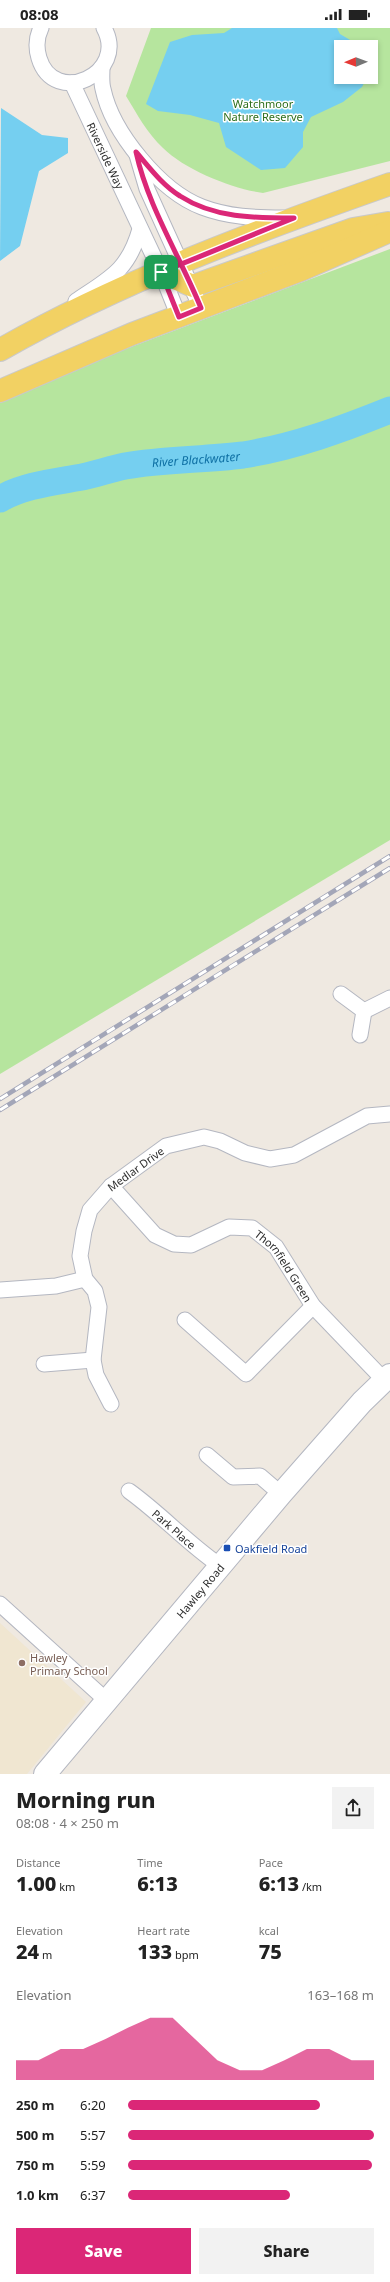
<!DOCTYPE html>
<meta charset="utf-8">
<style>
:root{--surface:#fff;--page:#f2f2f2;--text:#222;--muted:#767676;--accent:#db2777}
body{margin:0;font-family:"Noto Sans",sans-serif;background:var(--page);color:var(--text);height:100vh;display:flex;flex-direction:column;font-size:15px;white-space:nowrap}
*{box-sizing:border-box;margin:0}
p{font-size:13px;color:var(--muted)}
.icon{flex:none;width:22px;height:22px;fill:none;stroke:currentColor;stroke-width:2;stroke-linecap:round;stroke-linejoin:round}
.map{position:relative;height:1746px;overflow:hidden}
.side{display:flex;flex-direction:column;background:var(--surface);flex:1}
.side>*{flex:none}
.needle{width:26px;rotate:269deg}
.tools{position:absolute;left:334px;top:12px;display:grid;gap:8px}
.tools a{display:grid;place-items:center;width:44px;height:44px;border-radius:0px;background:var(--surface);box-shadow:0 2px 6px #0003;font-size:20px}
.pin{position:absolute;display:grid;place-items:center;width:34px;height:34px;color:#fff;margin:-17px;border-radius:8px;box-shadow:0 2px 6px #0006}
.round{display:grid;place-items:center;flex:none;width:42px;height:42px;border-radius:0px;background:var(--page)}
.summary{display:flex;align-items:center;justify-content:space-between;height:68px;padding:0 16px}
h1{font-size:22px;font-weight:800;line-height:30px}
.figures{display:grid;grid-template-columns:repeat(3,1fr);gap:6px;height:68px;padding:4px 16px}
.figures div{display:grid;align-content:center}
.figures b{font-size:20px;font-weight:800}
.figures small{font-size:11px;font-weight:400}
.figures p{font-size:11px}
.chart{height:112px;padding:8px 16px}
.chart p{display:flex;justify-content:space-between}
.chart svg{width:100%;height:72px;margin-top:4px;fill:var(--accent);opacity:.7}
.primary-button{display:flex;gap:8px;margin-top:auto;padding:8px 16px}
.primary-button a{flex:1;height:46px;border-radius:0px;background:var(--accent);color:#fff;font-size:16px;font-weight:800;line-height:46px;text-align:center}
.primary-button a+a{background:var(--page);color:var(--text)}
ul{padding:0 16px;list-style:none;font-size:13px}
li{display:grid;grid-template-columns:64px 48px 1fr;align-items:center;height:30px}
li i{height:10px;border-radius:5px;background:var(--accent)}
.status{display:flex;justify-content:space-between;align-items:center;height:28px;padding:0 20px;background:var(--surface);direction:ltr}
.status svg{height:11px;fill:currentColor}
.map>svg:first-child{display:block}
.education{fill:#f0e6d1}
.green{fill:#b6e59e;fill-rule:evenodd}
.water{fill:#75cff0}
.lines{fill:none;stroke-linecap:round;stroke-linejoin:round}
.river{stroke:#75cff0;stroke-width:27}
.minor-casing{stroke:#b4b7c1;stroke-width:17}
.secondary-casing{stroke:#b4b7c1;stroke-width:24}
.primary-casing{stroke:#c9c9c9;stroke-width:24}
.minor{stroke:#fff;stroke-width:15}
.secondary{stroke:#fff;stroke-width:22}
.primary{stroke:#f2d163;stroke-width:22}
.rail-casing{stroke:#a3a6b8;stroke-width:4.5}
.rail{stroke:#fff;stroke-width:3;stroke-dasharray:9;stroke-linecap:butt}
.route-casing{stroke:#fff;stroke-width:8}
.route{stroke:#db2777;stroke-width:5}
.transit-dot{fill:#1a4fb4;stroke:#fff;stroke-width:1.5}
.education-dot{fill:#8d6e63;stroke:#fff;stroke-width:1.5}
.labels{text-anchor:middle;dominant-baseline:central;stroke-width:3;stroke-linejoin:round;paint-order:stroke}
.park-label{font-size:11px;fill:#2c6e1b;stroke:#fff}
.street-label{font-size:11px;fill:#2e2e2e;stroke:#fff}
.transit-label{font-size:11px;fill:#164399;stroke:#fff;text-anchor:start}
.education-label{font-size:11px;fill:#785e54;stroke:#fff;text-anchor:start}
.water-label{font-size:12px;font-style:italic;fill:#0d6fa3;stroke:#fff}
</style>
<div class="status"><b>08:08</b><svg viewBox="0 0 49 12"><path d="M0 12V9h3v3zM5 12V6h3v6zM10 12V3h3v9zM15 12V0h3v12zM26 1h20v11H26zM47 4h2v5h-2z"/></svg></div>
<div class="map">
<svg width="390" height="1746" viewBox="0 0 390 1746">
<rect width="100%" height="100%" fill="#efe9e1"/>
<!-- education -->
<path class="education" d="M0,1595L86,1674L27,1746H0Z"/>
<!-- green -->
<g class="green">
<path d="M151,0H390V133L263,165C233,161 185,142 163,120C147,105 137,86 126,68ZM341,19H371V49H341Z"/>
<path d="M390,221V812L0,1046V375L78,339Z"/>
</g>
<!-- water -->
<g class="water">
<path d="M232,0H337L340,6L362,19H341V49H367L362,59L343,74L311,89L303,104V119L285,140L261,142L226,119L219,95L190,87L158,83L146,76L170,14L192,7L224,5Z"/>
<path d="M1,80L42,107L68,110V125L39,143L20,218L0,233Z"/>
</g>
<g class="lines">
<!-- river -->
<path class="river" id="s1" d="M0,471C24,457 55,454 82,449C96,446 111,441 125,438C164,431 204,432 243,427C294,419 343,401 390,382"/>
<!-- minor casing -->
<g class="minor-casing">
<g id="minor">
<path d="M41,0C36,10 36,20 39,30C54,80 129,46 104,0"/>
<path d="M102,39C102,46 101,54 103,61C112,104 160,163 202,179C228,189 255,190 283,190"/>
<path id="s2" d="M72,55L161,244L179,289"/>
<path d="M137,127L147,161L201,280"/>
<path d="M76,273C110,250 128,243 140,201"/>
<path d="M341,966L364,983L360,1007"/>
<path d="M364,983L390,970"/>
<path id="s3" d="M111,1158L155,1207L174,1216L191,1217L229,1199L252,1200L276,1219L313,1278L384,1352"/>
<path d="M0,1262L56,1258L85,1251"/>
<path d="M185,1292L246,1346L313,1278"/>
<path d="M44,1336L93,1332"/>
<path id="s4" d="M111,1376L96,1347L93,1332L99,1279L95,1263L85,1251L80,1228L84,1203L90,1182L111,1158L166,1118L204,1109L220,1113L245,1125L270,1131L294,1127L367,1088L390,1086"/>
<path d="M207,1427L233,1449L260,1448L281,1466"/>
<path id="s5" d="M129,1463C161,1486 187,1515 219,1537"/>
<path d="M0,1576L106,1672"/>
</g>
</g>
<!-- secondary casing -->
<g class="secondary-casing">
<g id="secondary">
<path id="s6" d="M45,1746L281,1466L362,1374L390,1347"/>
</g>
</g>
<!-- primary casing -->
<g class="primary-casing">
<g id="primary">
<path d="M161,244L193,258L353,201L388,195"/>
<path d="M0,322C121,253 259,202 390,156"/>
<path d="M0,363L132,306L301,242L390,203"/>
</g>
</g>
<!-- minor -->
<use href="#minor" class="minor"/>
<!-- secondary -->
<use href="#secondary" class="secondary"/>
<!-- primary -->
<use href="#primary" class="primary"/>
<!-- rail casing -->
<g class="rail-casing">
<g id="rail">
<path d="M0,1071L390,828"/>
<path d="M0,1082L390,840"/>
</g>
</g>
<!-- rail -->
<use href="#rail" class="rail"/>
</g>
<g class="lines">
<!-- route casing -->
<g class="route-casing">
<path id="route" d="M161,244L179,289L201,280C180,228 148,179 136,124C149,139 162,157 180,168C214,190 254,190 294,190C249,208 205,227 161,244"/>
</g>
<!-- route -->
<use href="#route" class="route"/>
</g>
<!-- markers -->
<rect class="transit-dot" x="223" y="1516" width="8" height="8" rx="2"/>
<circle class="education-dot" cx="22" cy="1635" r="4"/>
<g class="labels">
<!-- park labels -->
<g class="park-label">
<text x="263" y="75">Watchmoor<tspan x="263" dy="13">Nature Reserve</tspan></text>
</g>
<!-- street labels -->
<g class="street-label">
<text stroke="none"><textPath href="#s2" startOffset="80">Riverside Way</textPath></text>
<text stroke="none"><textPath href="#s4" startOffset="266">Medlar Drive</textPath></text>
<text stroke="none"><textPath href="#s3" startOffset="219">Thornfield Green</textPath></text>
<text stroke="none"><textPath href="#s5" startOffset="59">Park Place</textPath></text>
<text stroke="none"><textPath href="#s6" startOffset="240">Hawley Road</textPath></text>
</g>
<!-- transit labels -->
<g class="transit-label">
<text x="235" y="1520">Oakfield Road</text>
</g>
<!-- education labels -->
<g class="education-label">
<text x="30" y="1629">Hawley<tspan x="30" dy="13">Primary School</tspan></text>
</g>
<!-- water labels -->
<g class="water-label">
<text stroke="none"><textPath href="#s1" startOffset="201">River Blackwater</textPath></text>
</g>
</g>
</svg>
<div class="tools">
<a><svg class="needle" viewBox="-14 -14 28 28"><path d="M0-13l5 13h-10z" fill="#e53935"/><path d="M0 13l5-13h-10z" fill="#767676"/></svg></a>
</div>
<div class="pin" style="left:161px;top:244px;background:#1e9e55"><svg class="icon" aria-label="arrive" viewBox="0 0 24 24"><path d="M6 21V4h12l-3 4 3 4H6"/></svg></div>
</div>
<section class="side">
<div class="summary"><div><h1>Morning run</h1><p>08:08 · 4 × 250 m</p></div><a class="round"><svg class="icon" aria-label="share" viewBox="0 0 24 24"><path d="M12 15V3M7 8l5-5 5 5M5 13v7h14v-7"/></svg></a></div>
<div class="figures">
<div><p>Distance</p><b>1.00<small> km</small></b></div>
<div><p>Time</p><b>6:13</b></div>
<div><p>Pace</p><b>6:13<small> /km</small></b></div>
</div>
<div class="figures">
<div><p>Elevation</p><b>24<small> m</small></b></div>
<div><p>Heart rate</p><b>133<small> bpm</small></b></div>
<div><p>kcal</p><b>75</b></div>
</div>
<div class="chart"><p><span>Elevation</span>163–168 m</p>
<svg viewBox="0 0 160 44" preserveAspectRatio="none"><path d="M0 44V32L10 32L20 25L30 25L40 19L50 12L60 6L70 6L80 19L90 32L100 38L110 38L120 32L130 25L140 25L150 32L160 32V44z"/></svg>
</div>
<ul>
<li><b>250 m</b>6:20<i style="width:78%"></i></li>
<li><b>500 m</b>5:57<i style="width:100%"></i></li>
<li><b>750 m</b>5:59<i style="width:99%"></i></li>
<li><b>1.0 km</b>6:37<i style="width:66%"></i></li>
</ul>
<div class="primary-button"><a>Save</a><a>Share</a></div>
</section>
